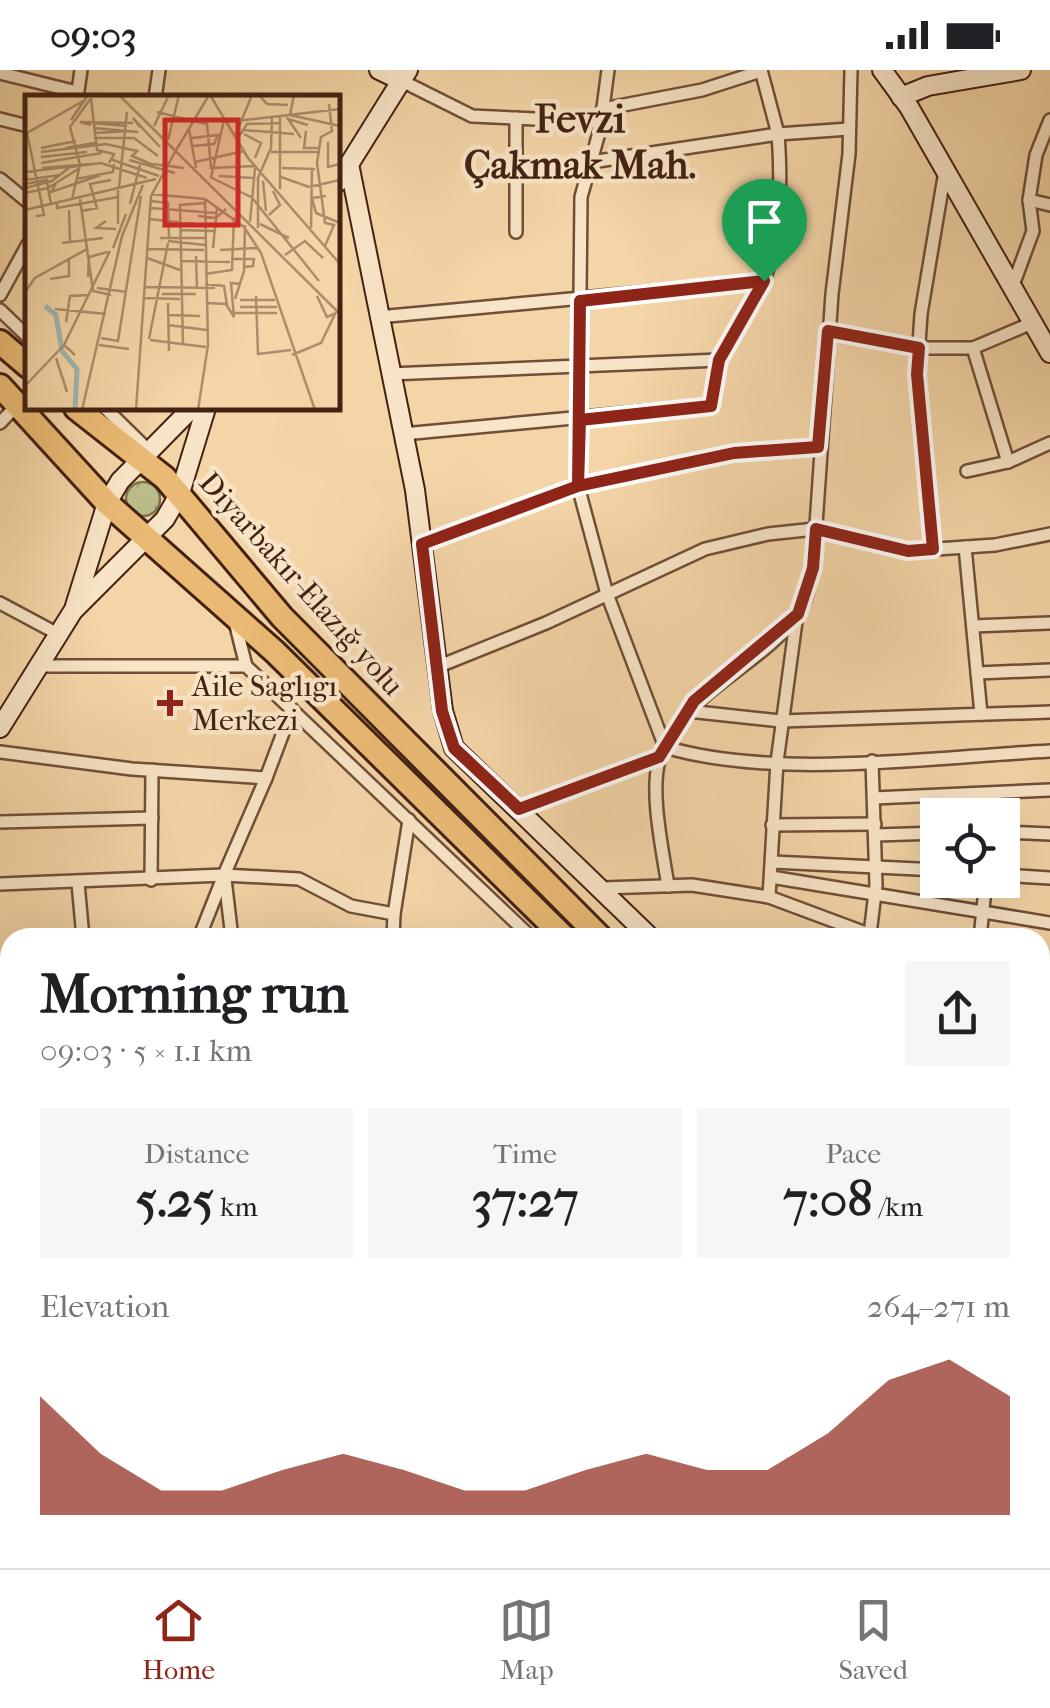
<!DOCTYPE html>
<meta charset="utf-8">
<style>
:root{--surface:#fff;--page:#f6f6f6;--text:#202124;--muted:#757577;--line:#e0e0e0;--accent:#8f2418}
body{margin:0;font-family:"IM FELL French Canon",serif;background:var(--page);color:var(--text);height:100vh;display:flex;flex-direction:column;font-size:38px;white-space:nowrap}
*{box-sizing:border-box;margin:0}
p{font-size:32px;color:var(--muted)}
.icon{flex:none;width:55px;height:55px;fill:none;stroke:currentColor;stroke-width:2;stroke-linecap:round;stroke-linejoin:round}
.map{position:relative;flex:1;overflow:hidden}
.drawer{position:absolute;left:0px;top:858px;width:1050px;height:642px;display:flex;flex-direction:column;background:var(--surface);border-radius:30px 30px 0 0;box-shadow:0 10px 40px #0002}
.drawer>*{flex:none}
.tools{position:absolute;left:920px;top:728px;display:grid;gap:20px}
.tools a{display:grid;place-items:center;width:100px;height:100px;border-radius:0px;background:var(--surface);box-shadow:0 10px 40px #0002;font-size:50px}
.pin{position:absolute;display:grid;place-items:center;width:85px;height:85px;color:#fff;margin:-102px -42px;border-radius:50% 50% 50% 0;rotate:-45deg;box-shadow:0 0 10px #0007}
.pin .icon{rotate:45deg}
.round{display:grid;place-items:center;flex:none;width:105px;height:105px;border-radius:0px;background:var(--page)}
.summary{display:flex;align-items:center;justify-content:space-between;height:170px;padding:0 40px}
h1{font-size:55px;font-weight:700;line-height:75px}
.metrics{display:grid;grid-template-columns:repeat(3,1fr);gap:15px;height:170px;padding:10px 40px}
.metrics div{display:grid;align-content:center;border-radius:0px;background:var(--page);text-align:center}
.metrics b{font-size:50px;font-weight:700}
.metrics small{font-size:28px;font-weight:400}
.metrics p{font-size:28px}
.chart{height:280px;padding:20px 40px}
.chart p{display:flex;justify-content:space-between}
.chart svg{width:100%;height:180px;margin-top:10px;fill:var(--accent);opacity:.7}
.status{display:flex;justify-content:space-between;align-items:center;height:70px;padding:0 50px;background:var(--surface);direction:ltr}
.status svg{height:28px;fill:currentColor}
.dock{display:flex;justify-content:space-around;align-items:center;height:140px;border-top:2px solid var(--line);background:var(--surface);font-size:28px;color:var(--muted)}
.dock a{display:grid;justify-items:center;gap:5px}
.dock .current{color:var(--accent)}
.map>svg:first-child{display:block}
.grass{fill:url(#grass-tufts);stroke:#7f704e;stroke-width:2.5}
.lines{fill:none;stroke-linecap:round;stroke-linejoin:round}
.street-casing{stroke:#704f38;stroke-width:16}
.secondary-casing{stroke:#442213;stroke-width:22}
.highway-casing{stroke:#442213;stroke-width:28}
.street{stroke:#f8e4c6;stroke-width:11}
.secondary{stroke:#f8e4c6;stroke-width:18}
.highway{stroke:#eaba74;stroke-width:22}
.route-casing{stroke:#fff;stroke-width:20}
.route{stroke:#8f2418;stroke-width:12}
.poi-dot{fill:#8f2418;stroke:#f8e4c6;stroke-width:4}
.labels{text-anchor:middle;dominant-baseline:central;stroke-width:9;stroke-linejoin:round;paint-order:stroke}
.street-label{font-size:30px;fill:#442213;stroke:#f8e4c6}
.poi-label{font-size:30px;fill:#442213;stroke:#f8e4c6;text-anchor:start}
.district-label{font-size:40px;font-weight:bold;fill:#442213;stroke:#f8e4c6}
.inset-river{fill:none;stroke:#9eb7b0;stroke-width:5}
.inset-road{fill:none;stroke:#ae8d6c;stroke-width:2.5}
.view{fill:#d62828;fill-opacity:0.15;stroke:#d62828;stroke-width:5}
.inset-edge{fill:none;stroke:#442213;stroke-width:5}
</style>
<div class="status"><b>09:03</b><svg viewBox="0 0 49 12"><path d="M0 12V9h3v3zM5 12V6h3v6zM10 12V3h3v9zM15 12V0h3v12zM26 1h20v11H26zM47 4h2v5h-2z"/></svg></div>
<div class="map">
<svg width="1050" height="1498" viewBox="0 0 1050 1498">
<defs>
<pattern id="grass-tufts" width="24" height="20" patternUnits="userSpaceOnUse" patternTransform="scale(2.5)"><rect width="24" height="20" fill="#babd88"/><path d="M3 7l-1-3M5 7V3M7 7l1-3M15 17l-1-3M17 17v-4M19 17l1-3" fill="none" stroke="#a1a274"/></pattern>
</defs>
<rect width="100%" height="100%" fill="#f4d5a7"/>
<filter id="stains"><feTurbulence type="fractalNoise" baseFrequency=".002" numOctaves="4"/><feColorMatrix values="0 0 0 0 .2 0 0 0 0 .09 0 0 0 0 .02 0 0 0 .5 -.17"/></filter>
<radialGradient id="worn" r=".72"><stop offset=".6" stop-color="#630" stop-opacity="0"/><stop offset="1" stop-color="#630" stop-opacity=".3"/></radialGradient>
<!-- grass -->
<circle class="grass" cx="143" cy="429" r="17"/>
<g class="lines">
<!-- street casing -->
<g class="street-casing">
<g id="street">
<path d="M761,0L778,64L849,59"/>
<path d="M0,3L77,22"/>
<path d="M402,11L472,46L602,52L581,127L578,416L607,524L665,677C777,710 934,687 1050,681"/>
<path d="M77,28L81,0"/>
<path d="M155,28L159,0"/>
<path d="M603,39L702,20L761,1"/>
<path d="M602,45L608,0"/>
<path d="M516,48V162"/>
<path d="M0,49L28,56"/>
<path d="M591,92L778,64C782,118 780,160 764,211"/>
<path d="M0,109L28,132"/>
<path d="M1029,130L1050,135"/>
<path d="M1012,218L1033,161L1029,130L1036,85L1050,50"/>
<path d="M0,225L28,174"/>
<path d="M0,240L28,267"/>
<path d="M378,247L764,211L719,290L711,335L403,364"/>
<path d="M828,261L919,278H973L1032,253"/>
<path d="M973,278L1008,392L1050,373"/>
<path d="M390,304L719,290"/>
<path d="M105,338L149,381"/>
<path d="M0,353L18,334"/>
<path d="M967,401L1008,392"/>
<path d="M422,474L578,416L734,383L818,377"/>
<path d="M965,477L981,644"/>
<path d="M933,479L917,304L921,244L945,101"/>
<path d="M0,533L58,564"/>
<path d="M235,552L246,596"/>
<path d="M973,556L1050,553"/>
<path d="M39,596H246L532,868"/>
<path d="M437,597L546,553L705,479L768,464L815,459L908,481L995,475L1050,464"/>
<path d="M977,603L1050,600"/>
<path d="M688,641L781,651L1050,642"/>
<path d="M0,682L132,699L266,708L292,639"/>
<path d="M994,723V745"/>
<path d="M874,728L1050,720"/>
<path d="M519,739L659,687"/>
<path d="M0,752L152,748"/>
<path d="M772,755L875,754"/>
<path d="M1002,762L1050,764"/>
<path d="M876,765L938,763"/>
<path d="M773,792L938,800"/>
<path d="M224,805L299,809L351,836L394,844L409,750"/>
<path d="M1002,805L1050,808"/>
<path d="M771,807L1050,853"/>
<path d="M225,809L232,868"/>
<path d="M151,810L152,700"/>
<path d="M78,813L83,868"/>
<path d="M0,814L224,805L266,708"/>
<path d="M668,816C663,782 648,716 661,685C687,617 761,598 799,542C808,528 809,513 813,498L832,224L849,84L851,0"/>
<path d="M603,818L692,815L769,827L879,868"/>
<path d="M769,827L777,692L797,544"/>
<path d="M870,864L876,815L872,691"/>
<path d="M199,868L224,805"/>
<path d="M393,868L394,844"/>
<path d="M980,868L986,810"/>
<path d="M1040,897L1050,899"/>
<path d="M0,925L10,924"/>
<path d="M1040,954L1050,959"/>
<path d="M0,999L10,1001"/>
<path d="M0,1102L10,1104"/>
<path d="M0,1141L9,1142"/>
<path d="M0,1188L10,1189"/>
<path d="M0,1279L10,1280"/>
<path d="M0,1336L10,1337"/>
<path d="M1040,1372L1050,1382"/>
<path d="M0,1393L10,1394"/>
<path d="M0,1447L10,1448"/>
<path d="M1040,1460L1050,1468"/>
<path d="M213,1490V1498"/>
<path d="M949,1490L951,1498"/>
<path d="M38,1498L44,1490"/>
<path d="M67,1498V1490"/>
<path d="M440,1498L443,1490"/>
<path d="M593,1498V1490"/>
<path d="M725,1498L726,1490"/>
</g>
</g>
<!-- secondary casing -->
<g class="secondary-casing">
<g id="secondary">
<path d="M379,0L402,11"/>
<path d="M882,0L909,37L1050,283"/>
<path d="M901,27L928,16L1021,0"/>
<path d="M349,94L415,420L443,641L454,678L651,868"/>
<path d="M338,112L408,0"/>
<path d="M75,536L107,433L120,411L192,338"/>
<path d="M0,658L73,541L165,449L180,423L206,338"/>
<path d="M1040,1259L1050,1269"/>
</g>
</g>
<!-- highway casing -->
<g class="highway-casing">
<g id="highway">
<path d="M0,272L28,296"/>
<path d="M0,316L107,433L275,582L565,868"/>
<path d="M76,338L165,408L282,547L601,868"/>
<path d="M1040,1296L1050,1306"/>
<path d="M1040,1341L1050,1351"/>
</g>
</g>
<!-- street -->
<use href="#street" class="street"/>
<!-- secondary -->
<use href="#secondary" class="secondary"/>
<!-- highway -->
<use href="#highway" class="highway"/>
</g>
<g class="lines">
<!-- route casing -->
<g class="route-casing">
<path id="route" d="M764,211L719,290L711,336L580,350L578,416L422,474L442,641L454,678L519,739L659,687L694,631L798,544L813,498L816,459L908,481L933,479L917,304L919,278L828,261L818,377L734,383L578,416L580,231L764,211"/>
</g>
<!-- route -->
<use href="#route" class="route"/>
</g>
<!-- markers -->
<path class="poi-dot" d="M165 618h10v10h10v10h-10v10h-10v-10h-10v-10h10z"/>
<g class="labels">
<!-- street labels -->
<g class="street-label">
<text transform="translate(301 514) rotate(48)">Diyarbakır-Elazığ yolu</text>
</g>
<!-- poi labels -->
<g class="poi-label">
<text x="192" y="616">Aile Saglıgı<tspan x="192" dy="34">Merkezi</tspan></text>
</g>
<!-- district labels -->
<g class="district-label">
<text x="580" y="49">Fevzi<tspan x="580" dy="46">Çakmak Mah.</tspan></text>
</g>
</g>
<!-- overview -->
<g transform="translate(25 25)">
<rect width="315" height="315" fill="#f4d5a7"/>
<path class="inset-river" d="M20,211L31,220L37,256L52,274L50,315"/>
<path class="inset-road" d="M94,0L315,219M185,0L223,63L315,169M234,0L242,9L263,10M269,0L265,20L315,31M66,3L72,55L89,59L84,68M132,17L182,29L186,73L230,71M255,22V94M46,25L63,0M202,27L315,14M68,28L102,31M66,30L55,27L108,28M129,31L144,0M115,32L108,23L135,52M68,33L113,37M164,34L171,73M218,35L269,39M281,36L279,53H293M69,38L107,36M219,39L236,48L230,63M215,40L222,29L256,28M210,41L227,0M69,43H109L133,61M167,43L193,40L189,49L168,51M276,43L263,24L283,30M143,45L154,0M303,47V72L315,69M153,52L184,0M16,53L51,46M40,53L70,48M113,55L107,61L128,70M16,57L81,49L112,56M246,57H293M16,62L62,57M85,64L134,81M104,65L150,78M170,67L219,56M16,68L77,58M128,69L159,73M17,73L66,69M257,73L290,74M0,77L42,72M194,81L229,83M185,82L228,103M186,82L199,25M256,82L284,92L315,85M51,84L88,77L89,69M0,85L35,80M238,86L241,116M0,89L22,85L23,93L55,73M31,89L26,97L76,80M94,92L102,17M0,93L27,86L45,72L76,68L122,83M0,98L23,93L26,109M126,99L180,104L219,132L236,158L290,315M301,101L287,103L291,118L315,128M47,104L55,70L45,32L66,3M55,104L68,196L86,200M228,104L294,186M126,106L143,108L144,143M32,108V113L93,102M105,109L115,70M125,113L191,118M0,115L131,84M44,115L45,146M57,116L72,113L65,89L86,85M244,120L255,110L248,96M11,121L19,120L2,38L60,5M173,121L191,123L201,114M124,124L171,129M81,126L71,133L91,134M225,127L230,73M93,129V95M235,129L264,143M233,133V83L246,53L247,21M286,133L287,74M155,135L189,136M135,143H180M143,146L180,150M37,148L78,143M300,151L309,130L300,128L292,68L296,42L307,36L304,9M88,153L101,119M188,153L192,114M122,154L179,155M195,155L233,153M260,160L280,146L298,163M171,161L172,193M122,163L155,175M206,164H229L228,171L219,172M155,166L205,167M180,179L207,175L209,122M63,182L64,162L83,157M25,184L44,181V164M180,189L199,191L202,210M120,192L190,193M72,193L102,197M0,197L10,183L62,154M137,199H171M231,201L233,259L266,255M292,201L302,222L311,218M118,203L155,204M210,204L219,176L220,130M215,205H250M143,208L144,256M181,208L201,209L209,222L206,188L216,189M215,212H252M30,214L81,219M210,218H252M143,220L175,221M41,227L45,201L65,200M143,230L182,235M76,243L93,246L116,101M124,244L143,148M125,245L181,252M158,249L155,110L180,108M74,250L104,254M50,260L39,250L85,156M267,260L296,248L311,217M31,263L42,297M0,291L39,250M57,315L97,141L118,90M111,315L126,101L155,48M173,315L183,250L180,104"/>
<path class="view" d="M140,25H213V130H140Z"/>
<rect width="315" height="315" class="inset-edge"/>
</g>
<rect width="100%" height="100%" filter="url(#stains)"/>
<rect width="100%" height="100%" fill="url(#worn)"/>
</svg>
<div class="tools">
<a><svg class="icon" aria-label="locate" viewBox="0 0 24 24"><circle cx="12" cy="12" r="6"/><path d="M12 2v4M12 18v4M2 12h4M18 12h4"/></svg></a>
</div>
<div class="pin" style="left:764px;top:211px;background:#1e9e55"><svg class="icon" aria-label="arrive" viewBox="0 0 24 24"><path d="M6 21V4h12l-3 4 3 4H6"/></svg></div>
<section class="drawer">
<div class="summary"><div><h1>Morning run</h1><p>09:03 · 5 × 1.1 km</p></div><a class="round"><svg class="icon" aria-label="share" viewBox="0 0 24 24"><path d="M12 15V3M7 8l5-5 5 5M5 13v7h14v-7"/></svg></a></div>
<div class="metrics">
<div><p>Distance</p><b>5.25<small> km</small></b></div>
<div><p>Time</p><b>37:27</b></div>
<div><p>Pace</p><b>7:08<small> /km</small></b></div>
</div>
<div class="chart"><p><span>Elevation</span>264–271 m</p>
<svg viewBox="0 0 160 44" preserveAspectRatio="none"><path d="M0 44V15L10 29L20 38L30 38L40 33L50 29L60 33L70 38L80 38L90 33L100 29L110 33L120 33L130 24L140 11L150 6L160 15V44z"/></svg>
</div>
</section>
</div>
<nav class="dock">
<a class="current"><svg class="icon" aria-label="home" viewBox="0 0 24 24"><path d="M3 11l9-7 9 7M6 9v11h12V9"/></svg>Home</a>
<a><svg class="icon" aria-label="map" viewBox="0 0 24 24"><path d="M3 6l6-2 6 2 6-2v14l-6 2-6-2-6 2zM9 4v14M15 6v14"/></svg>Map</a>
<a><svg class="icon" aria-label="saved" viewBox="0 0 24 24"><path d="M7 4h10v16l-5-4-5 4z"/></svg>Saved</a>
</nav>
